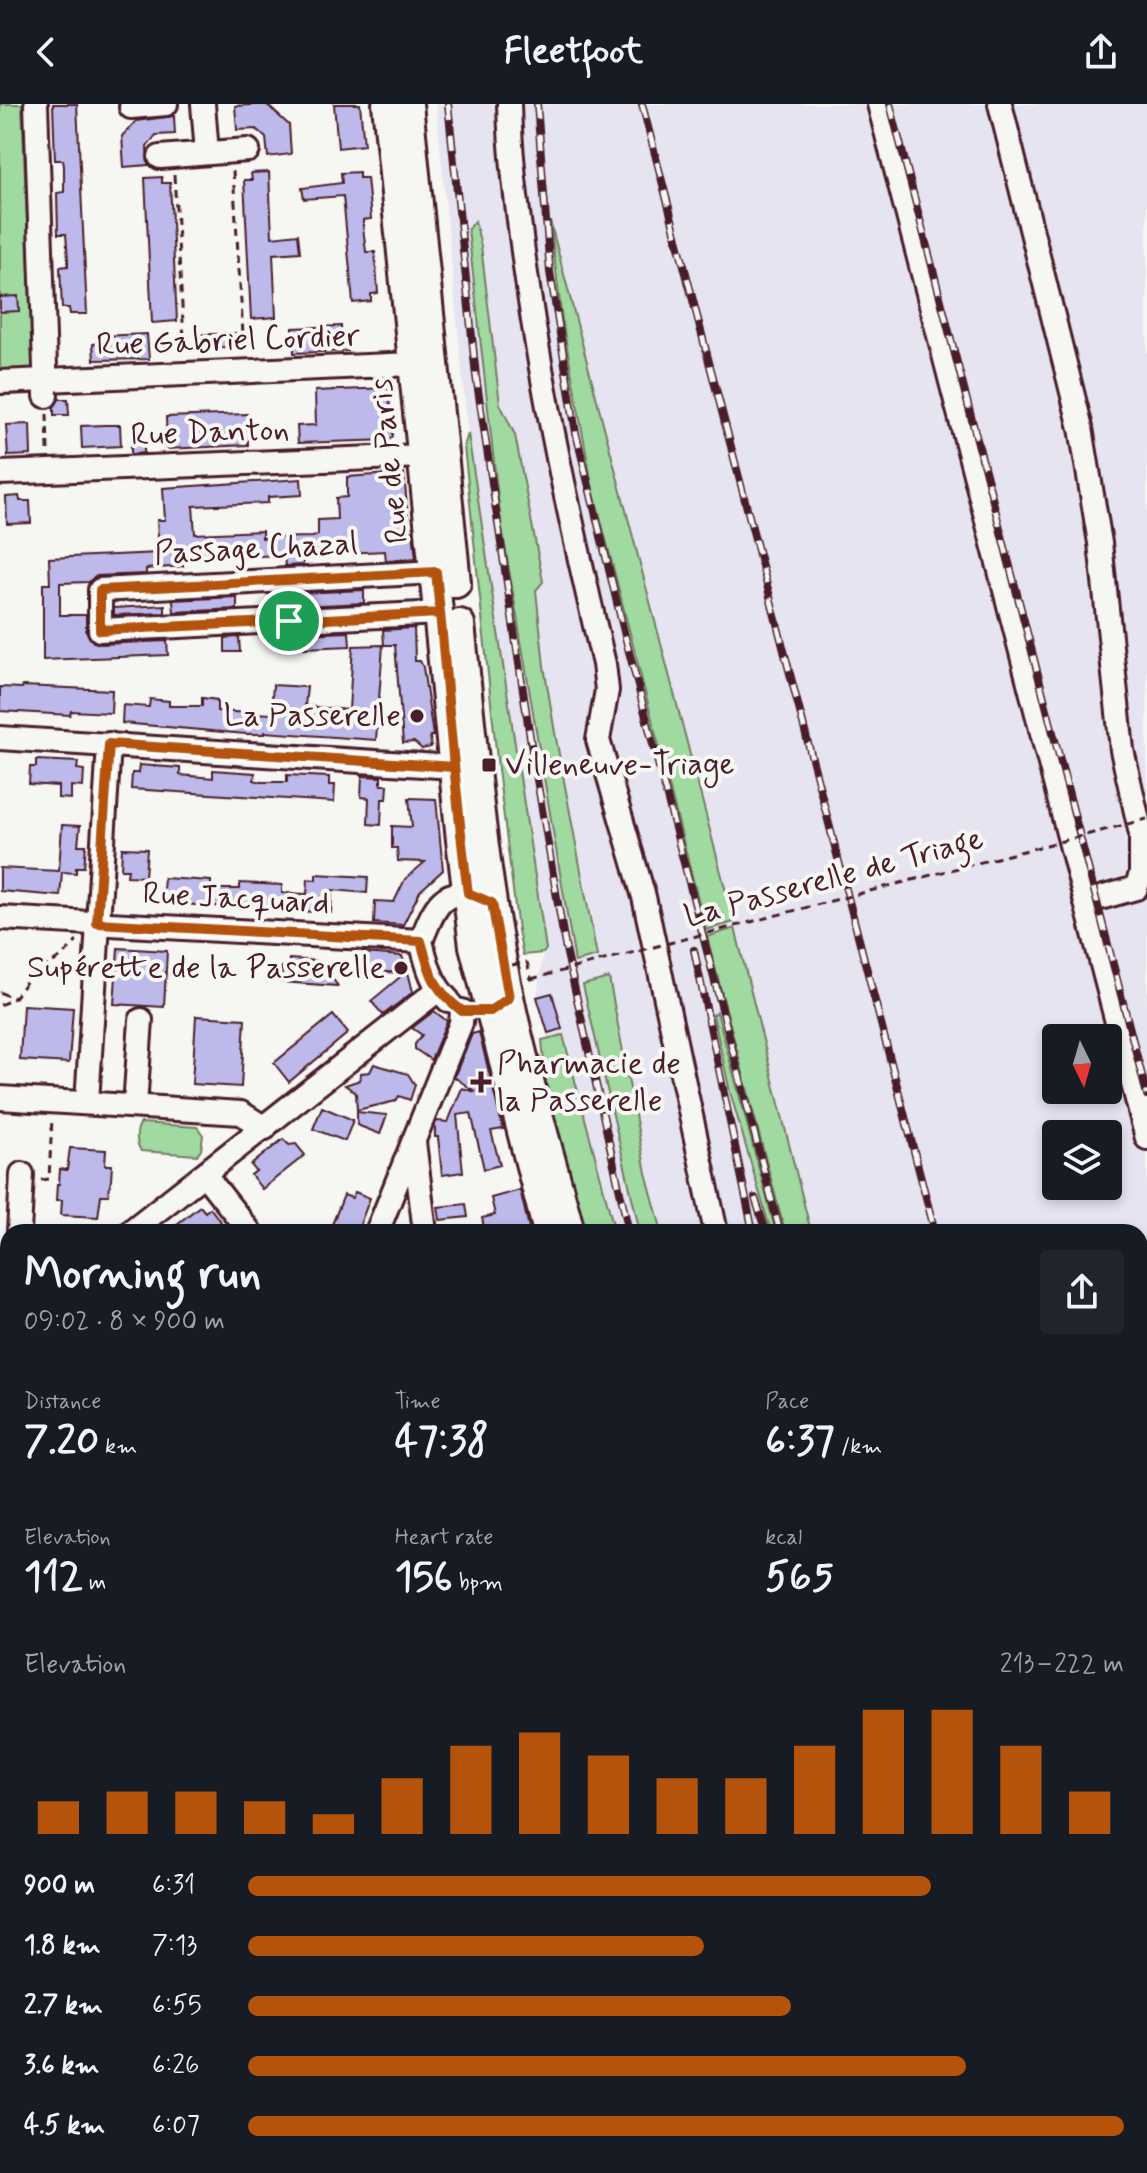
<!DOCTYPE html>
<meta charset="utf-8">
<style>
:root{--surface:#171b24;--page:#20242c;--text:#f1f3f6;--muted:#9ea1a6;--accent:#b45309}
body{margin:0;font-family:Mynerve,sans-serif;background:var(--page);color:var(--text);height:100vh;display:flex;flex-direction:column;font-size:30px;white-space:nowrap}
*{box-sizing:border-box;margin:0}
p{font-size:26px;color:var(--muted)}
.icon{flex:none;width:44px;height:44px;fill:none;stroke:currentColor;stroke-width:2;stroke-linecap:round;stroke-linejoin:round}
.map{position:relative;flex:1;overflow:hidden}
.drawer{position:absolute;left:0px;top:1120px;width:1148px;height:950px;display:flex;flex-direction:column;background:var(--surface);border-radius:24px 24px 0 0;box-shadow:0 4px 12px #0003}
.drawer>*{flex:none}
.needle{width:52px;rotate:175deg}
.controls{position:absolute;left:1042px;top:920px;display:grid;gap:16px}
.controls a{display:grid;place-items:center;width:80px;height:80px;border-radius:8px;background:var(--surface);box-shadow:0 4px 12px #0003;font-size:40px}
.pin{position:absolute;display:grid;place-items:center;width:68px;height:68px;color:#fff;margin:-34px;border:4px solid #fff;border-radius:50%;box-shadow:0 2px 8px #0007}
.round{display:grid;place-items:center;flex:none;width:84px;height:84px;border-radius:8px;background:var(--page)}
.head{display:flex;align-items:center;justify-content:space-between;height:136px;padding:0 24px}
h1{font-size:44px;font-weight:700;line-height:60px}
.stats{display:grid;grid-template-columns:repeat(3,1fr);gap:12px;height:136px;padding:8px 24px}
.stats div{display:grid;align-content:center}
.stats b{font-size:40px;font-weight:700}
.stats small{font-size:22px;font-weight:400}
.stats p{font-size:22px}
.chart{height:224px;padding:16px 24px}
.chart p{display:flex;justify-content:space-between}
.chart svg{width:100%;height:144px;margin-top:8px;stroke:var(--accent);stroke-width:6}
ul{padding:0 24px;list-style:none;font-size:26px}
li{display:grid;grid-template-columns:128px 96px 1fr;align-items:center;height:60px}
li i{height:20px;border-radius:10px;background:var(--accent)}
header{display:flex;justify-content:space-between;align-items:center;height:104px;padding:0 24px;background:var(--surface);font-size:36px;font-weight:700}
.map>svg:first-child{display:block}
.built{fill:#e5e4f0;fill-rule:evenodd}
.green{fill:#a0daa0;stroke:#757c66;stroke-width:2}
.building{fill:#bdbaeb;stroke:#4a1f2b;stroke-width:2}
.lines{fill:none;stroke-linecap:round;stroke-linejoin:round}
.minor-casing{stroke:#4a1f2b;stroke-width:28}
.major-casing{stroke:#4a1f2b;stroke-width:34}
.path{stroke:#4a1f2b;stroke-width:3;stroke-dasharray:8 6;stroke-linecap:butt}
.minor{stroke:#f6f6f2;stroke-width:22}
.major{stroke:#f6f6f2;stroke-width:28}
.rail-casing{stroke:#4a1f2b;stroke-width:8}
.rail{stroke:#f6f6f2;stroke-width:5;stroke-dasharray:15;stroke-linecap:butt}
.path-bridge{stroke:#4a1f2b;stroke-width:3;stroke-dasharray:8 6;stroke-linecap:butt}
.route-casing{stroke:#fff;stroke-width:16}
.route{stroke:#b45309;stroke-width:10}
.poi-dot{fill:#4a1f2b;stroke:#f6f6f2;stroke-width:3}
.labels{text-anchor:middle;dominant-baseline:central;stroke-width:8;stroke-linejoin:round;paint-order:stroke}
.street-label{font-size:32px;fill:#4a1f2b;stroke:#f6f6f2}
.poi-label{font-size:32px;fill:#4a1f2b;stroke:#f6f6f2;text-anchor:end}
</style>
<header><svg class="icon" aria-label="back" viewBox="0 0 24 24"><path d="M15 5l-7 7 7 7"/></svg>Fleetfoot<svg class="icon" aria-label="share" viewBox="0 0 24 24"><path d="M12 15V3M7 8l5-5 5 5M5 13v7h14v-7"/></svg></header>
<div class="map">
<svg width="1147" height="2069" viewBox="0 0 1147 2069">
<rect width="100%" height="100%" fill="#f6f6f2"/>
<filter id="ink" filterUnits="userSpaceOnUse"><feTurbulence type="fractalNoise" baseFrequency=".0125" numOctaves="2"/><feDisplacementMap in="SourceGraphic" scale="16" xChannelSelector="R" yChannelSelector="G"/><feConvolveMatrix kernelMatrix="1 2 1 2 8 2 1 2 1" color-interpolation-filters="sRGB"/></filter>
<g filter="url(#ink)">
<!-- built -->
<path class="built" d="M436,0H1147V2069H854L853,2062H1140V1128H601L537,893L543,849L488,492L468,330ZM1056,934H1108V986H1056ZM1056,1030H1108V1082H1056Z"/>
<!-- green -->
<g class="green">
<path d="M0,0H22L33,266L29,282L35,290L0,291Z"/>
<path d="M475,117L481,142L500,300L515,331L543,478L536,486L544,562L555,629L597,852L575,858L500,412L468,125Z"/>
<path d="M550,117L734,818L706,826L592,381L562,216Z"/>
<path d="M468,330L546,845L543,849L523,851L518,826L498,665L464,342Z"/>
<path d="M735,824L811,1128H785L707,833Z"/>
<path d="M609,874L646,1069L662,1128H640L583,881Z"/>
<path d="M717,908L776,1128H771L730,988L713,911Z"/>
<path d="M563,931L615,1128H583L578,1111L546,980L542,936Z"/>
<path d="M141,1019L197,1023L203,1031L201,1046L197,1051L141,1047C136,1039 135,1026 141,1019Z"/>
<path d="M1140,2029L1147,2041V2069H1048L1045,2062H1140Z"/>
<path d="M71,2062H145L160,2069H69Z"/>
<path d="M230,2062H261L276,2069H228Z"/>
<path d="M888,2062H937L938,2069H890Z"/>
</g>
<!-- building -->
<g class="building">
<path d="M53,0H77L87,210H70L69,204H62L60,163L68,162V156L66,130H58L57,89L64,88V62L63,56H55Z"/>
<path d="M266,0L289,21L291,50L268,53L266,34L256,25L237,26L235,2Z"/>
<path d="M334,0H360L364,41L338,44Z"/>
<path d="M174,12L175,30L156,31L147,43L148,61L124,63L122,32L136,17Z"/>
<path d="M269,68L272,133L298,130L300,148L273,150L276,213L251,215L244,76H252L251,69Z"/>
<path d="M359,68V74H367L371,115L363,116V123L366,148H375L378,189L371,190V197L353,199L343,92L304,95L302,84L342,79L341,69Z"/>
<path d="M162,73V79H170L177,217L152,219L145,74Z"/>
<path d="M18,192L19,207L0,208V193Z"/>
<path d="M341,222V230H347L348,247L294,249L293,224Z"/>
<path d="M236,229V243L195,244V231Z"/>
<path d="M147,230L149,255L94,256L93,240L99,239V232Z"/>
<path d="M388,284L393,332L389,336L298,339L297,322L316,321L315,287Z"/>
<path d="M59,295H68L69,311H54V303Z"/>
<path d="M247,310L248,341L167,345L166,313Z"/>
<path d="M30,320L31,351L8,352L6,321Z"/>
<path d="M104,321H120L121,342L82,344L81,322Z"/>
<path d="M144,337V349L131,350V338Z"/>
<path d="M404,369L409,425L413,428L416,454L386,457L385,447L303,451V461L285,462L284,451L183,455V462L146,465V470L95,472L89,478L60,479V511H86V527L93,538L101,540L167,537L168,551L43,556V480H50L49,454L159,449L157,416H165L163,384L301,375L302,391L268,393V399L193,402L195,430L262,427V434L313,433L318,431V416L337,415L336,394L347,393V373Z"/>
<path d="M19,392L20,397H30L31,419L7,420L6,393Z"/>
<path d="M364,486V499L302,502L301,489Z"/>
<path d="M237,493V505L174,508L173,496Z"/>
<path d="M165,501V509L114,511V504Z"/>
<path d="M414,524L415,557H420L423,563L433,632H430L431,643L422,645L414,638L403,639L395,541H384L383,526Z"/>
<path d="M349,528L350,542L304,544L303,530Z"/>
<path d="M239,533L240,548H225V534Z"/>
<path d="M383,541L376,636L265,628V630H246L122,619L123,601L149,603L150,595L169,597V602H202V594L217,596V607L271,610L273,581L307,583L305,602L349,606L353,542Z"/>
<path d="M23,582L112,586L111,609L71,607L70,611L0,607V583L22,584Z"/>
<path d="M36,656L78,658L77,665L84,666L83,683L71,682V695L58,694V682L29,680L30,663H36Z"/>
<path d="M139,661L180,664V671L213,674V666L255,669L254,676L261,678H287V671L329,673V681H335L334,698L131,685L132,669H138Z"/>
<path d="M362,672L381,673V681H388L387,695H382L381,721L368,720L369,694L361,693Z"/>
<path d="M409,694L436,695L443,766L420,787L403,821L374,819L375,797L394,798L405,775L425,758L398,757L397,744H392V722L412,723Z"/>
<path d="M62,721L80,722L78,741H86L84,763H76V769L62,768L60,792L0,787V764L59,767Z"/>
<path d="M122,744L147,745L145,773L127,772L128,765H121Z"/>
<path d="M316,770L368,773L367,789L332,786L331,809L162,799L164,774L211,777V785H240V779L282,781V789L307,790L308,775L316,776Z"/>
<path d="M118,844L167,847L164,903L114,900Z"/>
<path d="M363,849L402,852L409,872L413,888L383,911L371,897L405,869L362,867Z"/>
<path d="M289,855L319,857L338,882L281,878L282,863H288Z"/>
<path d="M552,889L562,925L548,929L537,893Z"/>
<path d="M23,901L73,904L69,959L20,956Z"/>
<path d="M434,907L447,917L431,956L415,945V940L422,931L412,924Z"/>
<path d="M333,911L348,929L289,978L274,959Z"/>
<path d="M196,912L245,915L241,983L192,980Z"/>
<path d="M479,928L503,1025L491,1027L500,1061L484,1065L471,1009L457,1011L463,1068L442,1071L438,1033H435V1020L437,1017L448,1018L462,984L476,988L454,973L472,930Z"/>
<path d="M374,960L408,970L415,981L410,996L399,992L396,997L357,1006L356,989L345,981L360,976L361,969L370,968Z"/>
<path d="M322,1003L353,1016L345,1037L313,1025Z"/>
<path d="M357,1008L387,1011L380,1030L357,1021Z"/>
<path d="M283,1035L289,1041L296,1040L305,1051L262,1085L251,1071L256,1067L251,1061Z"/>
<path d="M70,1044L106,1046L105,1061H112L111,1076L108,1091H101L98,1113L61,1111L62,1096H56L57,1080H59L60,1065L67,1066Z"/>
<path d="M520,1086L530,1128H485L482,1114L495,1111L491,1094Z"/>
<path d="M355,1088L370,1094L357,1128H329L344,1091L352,1094Z"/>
<path d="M466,1100L468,1113L440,1116L438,1103Z"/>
<path d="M200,1102L205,1108L210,1104L221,1118L208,1128H167Z"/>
</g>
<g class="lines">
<!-- minor casing -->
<g class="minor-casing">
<g id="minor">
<path d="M36,0L46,292"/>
<path d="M203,0L207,49"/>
<path d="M509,0C510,47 516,94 522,140C540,282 571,420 604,560L607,586L598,636L644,793L716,1128"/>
<path d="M879,0L1147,1034"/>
<path d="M1000,0L1081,324L1100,439L1122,646L1141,730V770L1136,784L1086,798"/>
<path d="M131,3L166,0"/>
<path d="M160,53L248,46"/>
<path d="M0,278L413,260"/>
<path d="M0,369L423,352"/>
<path d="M436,468L100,486V526L440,509"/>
<path d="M0,634L454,663"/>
<path d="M0,814L421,837"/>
<path d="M448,896C431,879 427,860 421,837C433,807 442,779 479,794"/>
<path d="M0,994L241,1009L265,1024"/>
<path d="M87,999L109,640"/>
<path d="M135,1002L141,916"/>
<path d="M414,1038L425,1128"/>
<path d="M205,1071L250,1128"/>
<path d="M19,1128L22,1070"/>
<path d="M130,1128L438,886"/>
<path d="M377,1128L461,919L462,907"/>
<path d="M0,1173L8,1174"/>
<path d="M0,1232L8,1225"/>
<path d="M0,1939L8,1942"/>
<path d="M304,2062L319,2069"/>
<path d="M358,2062V2069"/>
<path d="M400,2062L401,2069"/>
<path d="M462,2062L463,2069"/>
<path d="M541,2062L542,2069"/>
<path d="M950,2062L952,2069"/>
<path d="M48,2069L50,2062"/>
</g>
</g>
<!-- major casing -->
<g class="major-casing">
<g id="major">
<path d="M387,0L461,736L474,842L548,1128"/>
<path d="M408,0L456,479"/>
<path d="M460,520C473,645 483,771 509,893C525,972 550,1050 570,1128"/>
<path d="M812,2062L814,2069"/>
</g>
</g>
<!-- path -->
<g class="path">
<path d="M233,67L244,247"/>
<path d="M174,71L185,251"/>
<path d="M47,310L48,347"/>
<path d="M527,858L531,875H529"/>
<path d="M0,888L13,895"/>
<path d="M0,901L13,895L32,870L60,854L77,837"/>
<path d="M41,1076L49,1075L52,1015"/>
</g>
<!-- minor -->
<use href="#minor" class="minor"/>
<!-- major -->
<use href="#major" class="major"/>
<!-- rail casing -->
<g class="rail-casing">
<g id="rail">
<path d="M448,0L476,272L531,640L565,841L629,1128"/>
<path d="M537,0L550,168L576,329L626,536L780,1128"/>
<path d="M642,0L935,1128"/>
<path d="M890,0L1147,991"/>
<path d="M694,846L753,1128"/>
<path d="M755,1094L766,1128"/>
<path d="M1140,1911L1147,1934"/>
<path d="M878,2062L880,2069"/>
<path d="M988,2062L990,2069"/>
<path d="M1039,2062L1042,2069"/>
</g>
</g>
<!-- rail -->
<use href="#rail" class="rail"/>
<!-- path-bridge -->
<g class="path-bridge">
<path d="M512,861L527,858"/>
<path d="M531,875L1147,715"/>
</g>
</g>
</g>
<g class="lines" filter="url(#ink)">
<!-- route casing -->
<g class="route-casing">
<path id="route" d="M289,517L440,509L454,663L109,640L97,819L421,837C430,870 434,886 462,907H490L509,894L492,799L468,789C454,682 447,575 436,468L100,486V526L289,517"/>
</g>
<!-- route -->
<use href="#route" class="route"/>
</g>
<!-- markers -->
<g class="poi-dot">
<circle cx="417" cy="612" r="8"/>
<rect x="481" y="653" width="16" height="16" rx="4"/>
<circle cx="401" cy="864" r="8"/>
<path d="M477 966h8v8h8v8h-8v8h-8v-8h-8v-8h8z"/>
</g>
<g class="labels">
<!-- street labels -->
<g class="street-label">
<text transform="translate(228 237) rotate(-2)">Rue Gabriel Cordier</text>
<text transform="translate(210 329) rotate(-2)">Rue Danton</text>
<text transform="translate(390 357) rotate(-96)">Rue de Paris</text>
<text transform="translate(256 445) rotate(-3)">Passage Chazal</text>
<text transform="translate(834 774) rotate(-15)">La Passerelle de Triage</text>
<text transform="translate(236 795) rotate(3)">Rue Jacquard</text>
</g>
<!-- poi labels -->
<g class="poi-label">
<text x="401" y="612">La Passerelle</text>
<text x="505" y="661" text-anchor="start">Villeneuve-Triage</text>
<text x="385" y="864">Supérette de la Passerelle</text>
<text x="497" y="960" text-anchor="start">Pharmacie de<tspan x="497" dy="37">la Passerelle</tspan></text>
</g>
</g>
</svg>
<div class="controls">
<a><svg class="needle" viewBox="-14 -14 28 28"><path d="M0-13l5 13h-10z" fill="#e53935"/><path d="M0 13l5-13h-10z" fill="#9ea1a6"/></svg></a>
<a><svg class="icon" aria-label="layers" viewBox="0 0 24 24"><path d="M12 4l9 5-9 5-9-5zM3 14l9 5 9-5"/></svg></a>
</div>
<div class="pin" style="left:289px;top:517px;background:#1e9e55"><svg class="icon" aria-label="arrive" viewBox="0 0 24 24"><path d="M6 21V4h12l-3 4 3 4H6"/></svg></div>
<section class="drawer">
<div class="head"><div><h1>Morning run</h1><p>09:02 · 8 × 900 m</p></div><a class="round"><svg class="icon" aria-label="share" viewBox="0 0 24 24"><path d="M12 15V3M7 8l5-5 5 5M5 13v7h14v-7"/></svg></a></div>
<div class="stats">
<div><p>Distance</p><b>7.20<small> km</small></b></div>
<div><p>Time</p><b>47:38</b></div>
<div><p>Pace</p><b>6:37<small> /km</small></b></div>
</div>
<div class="stats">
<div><p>Elevation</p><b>112<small> m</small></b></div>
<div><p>Heart rate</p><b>156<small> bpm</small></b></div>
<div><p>kcal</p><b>565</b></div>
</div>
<div class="chart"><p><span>Elevation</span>213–222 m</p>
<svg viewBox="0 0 160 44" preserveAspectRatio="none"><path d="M5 44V34M15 44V31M25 44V31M35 44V34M45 44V38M55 44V27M65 44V17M75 44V13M85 44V20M95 44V27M105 44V27M115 44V17M125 44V6M135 44V6M145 44V17M155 44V31"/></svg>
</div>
<ul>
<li><b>900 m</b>6:31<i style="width:78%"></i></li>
<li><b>1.8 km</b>7:13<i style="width:52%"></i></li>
<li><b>2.7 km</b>6:55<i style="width:62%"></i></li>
<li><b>3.6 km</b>6:26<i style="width:82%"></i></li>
<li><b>4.5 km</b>6:07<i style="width:100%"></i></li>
</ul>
</section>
</div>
